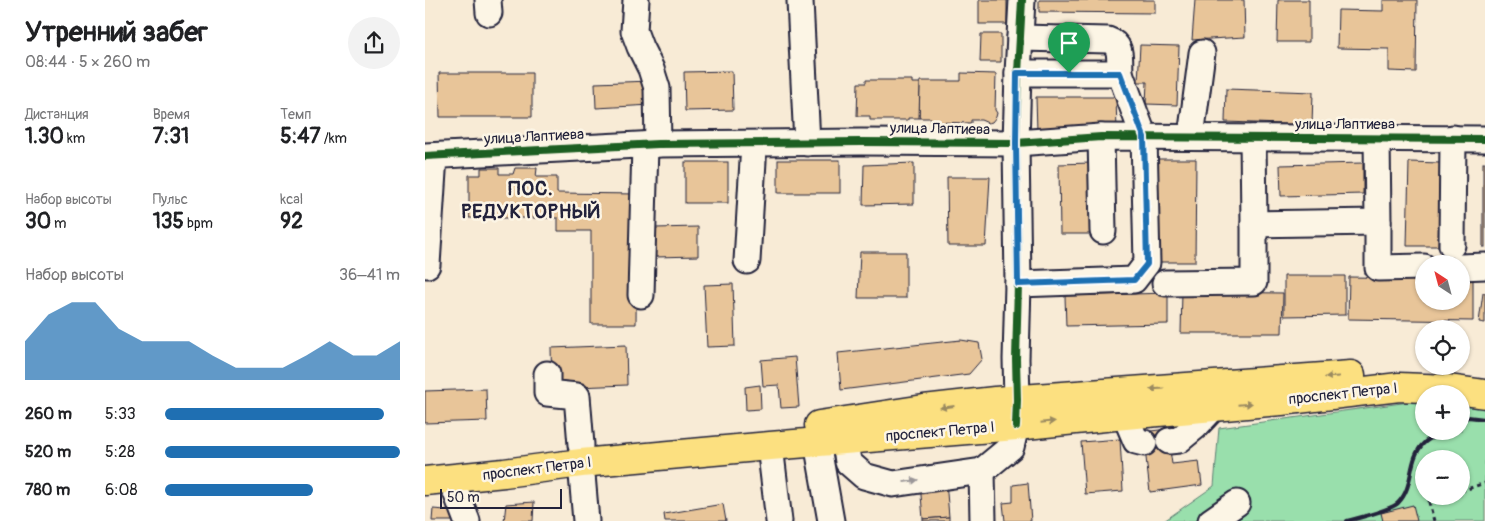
<!DOCTYPE html>
<html lang="ru">
<meta charset="utf-8">
<style>
:root{--surface:#fff;--page:#f2f2f2;--text:#202124;--muted:#757577;--accent:#1f6fb2}
body{margin:0;font-family:Pangolin,sans-serif;background:var(--page);color:var(--text);height:100vh;display:flex;flex-direction:column;font-size:19px;white-space:nowrap}
*{box-sizing:border-box;margin:0}
p{font-size:16px;color:var(--muted)}
.icon{flex:none;width:28px;height:28px;fill:none;stroke:currentColor;stroke-width:2;stroke-linecap:round;stroke-linejoin:round}
.map{position:relative;flex:1;overflow:hidden}
.sheet{display:flex;flex-direction:column;background:var(--surface);width:425px}
.sheet>*{flex:none}
.needle{width:32px;rotate:324deg}
.controls{position:absolute;left:990px;top:255px;display:grid;gap:10px}
.controls a{display:grid;place-items:center;width:55px;height:55px;border-radius:50%;background:var(--surface);box-shadow:0 1px 4px #0004;font-size:25px}
.scale{position:absolute;left:15px;bottom:12px;width:122px;box-sizing:border-box;padding-left:5px;border:2px solid #22223b;border-top:0;font-size:14px;line-height:18px;white-space:nowrap;color:#22223b;-webkit-text-stroke:4px #fcf5e5;paint-order:stroke}
.pin{position:absolute;display:grid;place-items:center;width:42px;height:42px;color:#fff;margin:-51px -21px;border-radius:50% 50% 50% 0;rotate:-45deg;box-shadow:0 0 5px #0007}
.pin .icon{rotate:45deg}
.round{display:grid;place-items:center;flex:none;width:52px;height:52px;border-radius:26px;background:var(--page)}
.summary{display:flex;align-items:center;justify-content:space-between;height:85px;padding:0 25px}
h1{font-size:28px;font-weight:800;line-height:38px}
.figures{display:grid;grid-template-columns:repeat(3,1fr);gap:8px;height:85px;padding:5px 25px}
.figures div{display:grid;align-content:center}
.figures b{font-size:21px;font-weight:800}
.figures small{font-size:14px;font-weight:400}
.figures p{font-size:14px}
.chart{height:140px;padding:10px 25px}
.chart p{display:flex;justify-content:space-between}
.chart svg{width:100%;height:90px;margin-top:5px;fill:var(--accent);opacity:.7}
ul{padding:0 25px;list-style:none;font-size:16px}
li{display:grid;grid-template-columns:80px 60px 1fr;align-items:center;height:38px}
li i{height:12px;border-radius:6px;background:var(--accent)}
main{display:flex;flex:1;min-height:0}
.map>svg:first-child{display:block}
.green{fill:#99dfac;stroke:#5e8074;fill-rule:evenodd}
.building{fill:#e8c599;stroke:#22223b}
.lines{fill:none;stroke-linecap:round;stroke-linejoin:round}
.minor-casing{stroke:#22223b;stroke-width:29}
.major-casing{stroke:#22223b;stroke-width:31}
.path{stroke:#22223b;stroke-width:3;stroke-dasharray:4 4;stroke-linecap:butt}
.minor{stroke:#fcf5e5;stroke-width:25}
.major{stroke:#fce080;stroke-width:28}
.rail{stroke:#22223b;stroke-width:4}
.cycleway-casing{stroke:#fcf5e5;stroke-width:11}
.cycleway{stroke:#1b5e20;stroke-width:8}
.oneway{fill:#9a8a61}
.oneway2{fill:#9a9698}
.route-casing{stroke:#fff;stroke-width:10}
.route{stroke:#1f6fb2;stroke-width:6}
.labels{text-anchor:middle;dominant-baseline:central;stroke-width:5;stroke-linejoin:round;paint-order:stroke}
.street-label{font-size:15px;fill:#22223b;stroke:#fcf5e5}
.district-label{font-size:20px;font-weight:bold;letter-spacing:1px;fill:#22223b;stroke:#fcf5e5}
</style>
<main>
<section class="sheet">
<div class="summary"><div><h1>Утренний забег</h1><p>08:44 · 5 × 260 m</p></div><a class="round"><svg class="icon" aria-label="share" viewBox="0 0 24 24"><path d="M12 15V3M7 8l5-5 5 5M5 13v7h14v-7"/></svg></a></div>
<div class="figures">
<div><p>Дистанция</p><b>1.30<small> km</small></b></div>
<div><p>Время</p><b>7:31</b></div>
<div><p>Темп</p><b>5:47<small> /km</small></b></div>
</div>
<div class="figures">
<div><p>Набор высоты</p><b>30<small> m</small></b></div>
<div><p>Пульс</p><b>135<small> bpm</small></b></div>
<div><p>kcal</p><b>92</b></div>
</div>
<div class="chart"><p><span>Набор высоты</span>36–41 m</p>
<svg viewBox="0 0 160 44" preserveAspectRatio="none"><path d="M0 44V25L10 12L20 6L30 6L40 19L50 25L60 25L70 25L80 32L90 38L100 38L110 38L120 32L130 25L140 32L150 32L160 25V44z"/></svg>
</div>
<ul>
<li><b>260 m</b>5:33<i style="width:93%"></i></li>
<li><b>520 m</b>5:28<i style="width:100%"></i></li>
<li><b>780 m</b>6:08<i style="width:63%"></i></li>
</ul>
</section>
<div class="map">
<svg width="1060" height="521" viewBox="0 0 1060 521">
<rect width="100%" height="100%" fill="#f8ebd6"/>
<filter id="ink" filterUnits="userSpaceOnUse"><feTurbulence type="fractalNoise" baseFrequency=".02" numOctaves="2"/><feDisplacementMap in="SourceGraphic" scale="10" xChannelSelector="R" yChannelSelector="G"/><feConvolveMatrix kernelMatrix="1 2 1 2 8 2 1 2 1" color-interpolation-filters="sRGB"/></filter>
<g filter="url(#ink)">
<!-- green -->
<path class="green" d="M999,400V431H1036V401L1060,404V521H739L789,486L794,428ZM999,459H1036V496H999Z"/>
<!-- building -->
<g class="building">
<rect x="554" y="0" width="28" height="24"/>
<path d="M614,0H730V13L614,12Z"/>
<path d="M770,0H819L820,37L767,40Z"/>
<path d="M853,0H884V42H852Z"/>
<path d="M958,0H992L991,72L964,71V49L912,48L913,10L958,11Z"/>
<path d="M556,34H576V62H555Z"/>
<path d="M715,45L754,46L752,105L721,104L722,82H713Z"/>
<path d="M307,71L308,110L260,111L259,72Z"/>
<path d="M14,73H107V117H15Z"/>
<path d="M536,73L571,74L570,110L572,113L571,117L567,122L563,123L556,120H546V123L506,122V118H494L495,81H536Z"/>
<path d="M441,80H487V83H495L494,118H483V120H445V116H432L433,83H441Z"/>
<path d="M226,81L227,105L171,108L170,83Z"/>
<path d="M801,89L888,92L887,125L800,122Z"/>
<path d="M611,97H691L692,131H612Z"/>
<path d="M733,159H771L770,262H732Z"/>
<rect x="353" y="160" width="62" height="33"/>
<rect x="260" y="162" width="43" height="41"/>
<path d="M984,162L1015,163L1013,246H982Z"/>
<path d="M489,163V204L438,205L439,165Z"/>
<path d="M666,163L667,234H635L634,164Z"/>
<path d="M938,163V194L856,196L855,165Z"/>
<rect x="1058" y="163" width="2" height="84"/>
<path d="M56,168H74V174H88L90,168H112L111,177H132V193L212,194L211,324H166V231H133V218H44V175H56Z"/>
<path d="M522,177H565L561,246H523Z"/>
<path d="M273,227V256L230,257V228Z"/>
<path d="M435,252H481V298H433Z"/>
<path d="M859,276H920V315L859,316Z"/>
<path d="M924,277L999,278V301H1036V278L1048,279V321L923,319Z"/>
<path d="M308,284L310,346L282,347L279,285Z"/>
<path d="M757,292L858,293L857,333H756Z"/>
<path d="M743,293V324L641,326L640,296Z"/>
<path d="M1058,293H1060V323L1054,322Z"/>
<path d="M536,340L554,343L557,359L544,374L416,390L413,353Z"/>
<path d="M201,345L202,385L127,388L126,348Z"/>
<path d="M370,357L374,407L356,408L354,385L338,386L336,360Z"/>
<path d="M335,385L336,409L321,410L320,387Z"/>
<path d="M61,389L62,421L0,423V391Z"/>
<path d="M742,429L747,464L774,461L777,485L725,492L718,432Z"/>
<path d="M695,439L698,491L660,494L656,442Z"/>
<path d="M520,469L524,517L498,519L494,471Z"/>
<path d="M603,483L606,521H580L578,503L588,502V485Z"/>
<path d="M109,502L108,521H79L81,504Z"/>
<path d="M298,504L301,521H240L239,514Z"/>
<path d="M988,505L992,521H958L956,513Z"/>
<path d="M8,509L33,511V521H7Z"/>
<path d="M524,517V521H498V519Z"/>
</g>
<g class="lines">
<!-- minor casing -->
<g class="minor-casing">
<g id="minor">
<path d="M63,0L64,13"/>
<path d="M211,0L209,31L215,47L226,69L232,88L233,144"/>
<path d="M375,1L382,143"/>
<path d="M593,73H695C694,59 698,45 683,40L595,38"/>
<path d="M676,137L678,231"/>
<path d="M766,137L777,53"/>
<path d="M828,138L829,224L953,222L952,138"/>
<path d="M0,156L233,144L436,142L591,143L676,137L1060,139"/>
<path d="M953,222V268L999,267"/>
<path d="M1027,245L1028,138"/>
<path d="M322,261L329,144"/>
<path d="M2,265L9,156"/>
<path d="M1036,267L1060,266"/>
<path d="M740,283L829,282V224"/>
<path d="M593,284L709,280L722,263L719,137L695,73"/>
<path d="M216,295L220,145"/>
<path d="M122,374V393L152,396L156,445"/>
<path d="M700,415L711,441L719,443"/>
<path d="M420,440L423,462L439,476L468,484L557,471L586,447L591,426L592,400L591,359L593,284L591,143L593,73L597,0"/>
<path d="M744,441L754,440L771,426L789,407"/>
<path d="M392,442L406,521"/>
<path d="M345,446L354,521"/>
<path d="M156,463L161,521"/>
<path d="M557,471L558,521"/>
<path d="M26,479L42,521"/>
<path d="M786,521L812,503"/>
</g>
</g>
<!-- major casing -->
<g class="major-casing">
<g id="major">
<path d="M394,425L499,409L570,401L926,375"/>
<path d="M0,481L79,473L156,463L345,446L591,426L700,415L856,401L974,387L1024,389L1060,394"/>
</g>
</g>
<!-- path -->
<g class="path">
<path d="M1036,491L1060,483"/>
<path d="M1009,521L1004,502L1020,496"/>
</g>
<!-- minor -->
<use href="#minor" class="minor"/>
<!-- major -->
<use href="#major" class="major"/>
<!-- rail -->
<g class="rail">
<path d="M1036,421L1043,417L1060,419"/>
<path d="M922,521C933,518 966,510 973,503C990,486 982,459 999,443C1004,438 1013,435 1019,431"/>
</g>
<!-- cycleway casing -->
<g class="cycleway-casing">
<g id="cycleway">
<path d="M0,156L233,144L436,142L591,143L676,137L1060,139"/>
<path d="M591,426L592,400L591,359L593,284L591,143L593,73L597,0"/>
</g>
</g>
<!-- cycleway -->
<use href="#cycleway" class="cycleway"/>
</g>
<!-- one-way arrows -->
<defs><path id="oneway-solid" d="M-6-.8H1V-3.2L6.5 0L1 3.2V.8H-6Z" transform="scale(1.25)"/></defs>
<g class="oneway">
<use href="#oneway-solid" transform="translate(907 377) rotate(176)"/>
<use href="#oneway-solid" transform="translate(732 389) rotate(176)"/>
<use href="#oneway-solid" transform="translate(820 404) rotate(-5)"/>
<use href="#oneway-solid" transform="translate(522 407) rotate(173)"/>
<use href="#oneway-solid" transform="translate(623 422) rotate(-6)"/>
</g>
<use class="oneway2" href="#oneway-solid" transform="translate(486 481) rotate(-8)"/>
</g>
<g class="lines" filter="url(#ink)">
<!-- route casing -->
<g class="route-casing">
<path id="route" d="M592,73H695L719,137L722,264L709,280L593,284L591,143Z"/>
</g>
<!-- route -->
<use href="#route" class="route"/>
</g>
<g class="labels">
<!-- street labels -->
<g class="street-label">
<text x="920" y="124">улица Лаптиева</text>
<text transform="translate(515 129) rotate(1)">улица Лаптиева</text>
<text transform="translate(109 137) rotate(-3)">улица Лаптиева</text>
<text transform="translate(918 394) rotate(-6)">проспект Петра I</text>
<text transform="translate(515 432) rotate(-5)">проспект Петра I</text>
<text transform="translate(112 469) rotate(-7)">проспект Петра I</text>
</g>
<!-- district labels -->
<g class="district-label">
<text x="106" y="188">ПОС.<tspan x="106" dy="23">РЕДУКТОРНЫЙ</tspan></text>
</g>
</g>
</svg>
<div class="controls">
<a><svg class="needle" viewBox="-14 -14 28 28"><path d="M0-13l5 13h-10z" fill="#e53935"/><path d="M0 13l5-13h-10z" fill="#757577"/></svg></a>
<a><svg class="icon" aria-label="locate" viewBox="0 0 24 24"><circle cx="12" cy="12" r="6"/><path d="M12 2v4M12 18v4M2 12h4M18 12h4"/></svg></a>
<a>+</a>
<a>−</a>
</div>
<div class="scale">50 m</div>
<div class="pin" style="left:644px;top:73px;background:#1e9e55"><svg class="icon" aria-label="arrive" viewBox="0 0 24 24"><path d="M6 21V4h12l-3 4 3 4H6"/></svg></div>
</div>
</main>
